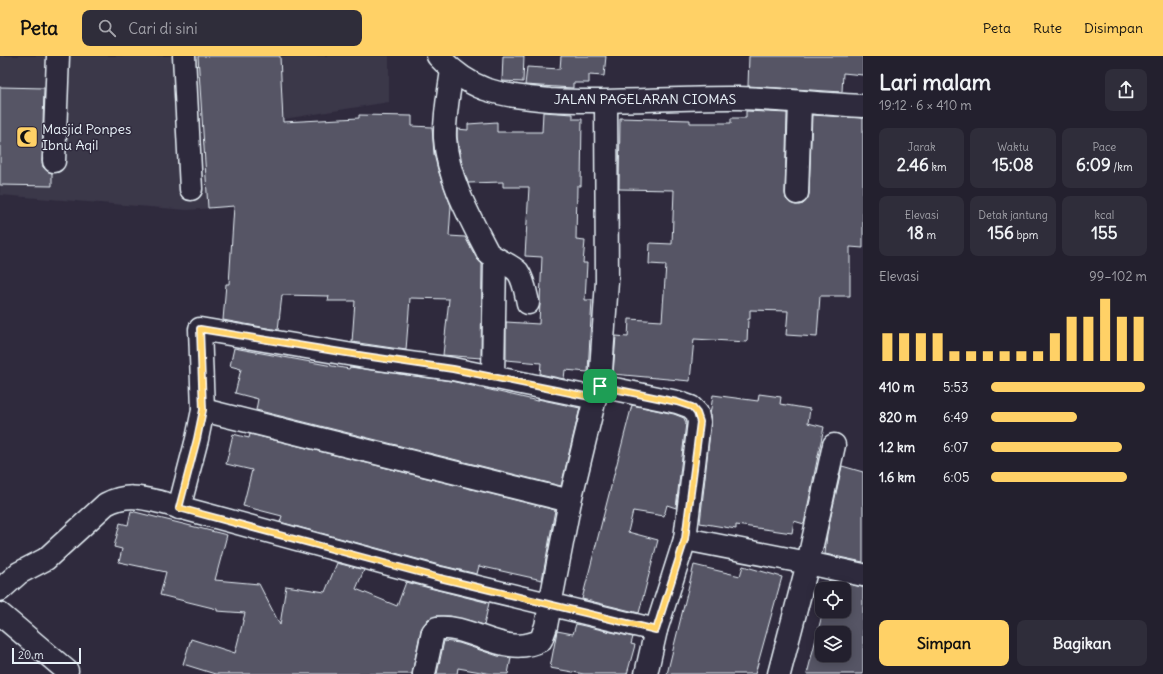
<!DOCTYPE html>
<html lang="id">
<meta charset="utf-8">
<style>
:root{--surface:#23202e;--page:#2f2d3a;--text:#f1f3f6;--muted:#a3a3aa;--line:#403e4a;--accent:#ffd166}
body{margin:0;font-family:Delius,sans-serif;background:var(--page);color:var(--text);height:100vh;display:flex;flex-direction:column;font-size:15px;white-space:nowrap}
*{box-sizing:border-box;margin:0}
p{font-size:13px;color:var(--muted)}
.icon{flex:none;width:22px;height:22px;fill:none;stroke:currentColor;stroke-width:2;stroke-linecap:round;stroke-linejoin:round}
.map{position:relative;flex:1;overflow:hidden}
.details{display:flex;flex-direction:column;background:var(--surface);width:300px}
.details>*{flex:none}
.fabs{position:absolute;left:815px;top:526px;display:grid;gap:8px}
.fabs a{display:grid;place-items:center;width:36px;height:36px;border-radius:8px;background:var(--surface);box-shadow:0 2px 10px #0003,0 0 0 1px var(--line);font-size:20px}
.scale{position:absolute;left:12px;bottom:10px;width:69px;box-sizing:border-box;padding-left:4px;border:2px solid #e8f1f8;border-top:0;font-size:11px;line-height:14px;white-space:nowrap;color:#e8f1f8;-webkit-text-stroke:3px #2f2a3d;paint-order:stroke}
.pin{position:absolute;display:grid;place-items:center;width:34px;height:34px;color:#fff;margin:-17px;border-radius:8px;box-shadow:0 2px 6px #0006}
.round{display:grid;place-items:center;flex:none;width:42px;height:42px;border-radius:8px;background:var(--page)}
.headline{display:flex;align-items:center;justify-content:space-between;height:68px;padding:0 16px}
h1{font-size:22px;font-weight:700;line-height:30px}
.metrics{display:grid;grid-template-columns:repeat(3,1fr);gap:6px;height:68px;padding:4px 16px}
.metrics div{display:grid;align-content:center;border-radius:8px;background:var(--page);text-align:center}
.metrics b{font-size:17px;font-weight:700}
.metrics small{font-size:11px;font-weight:400}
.metrics p{font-size:11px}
.chart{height:112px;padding:8px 16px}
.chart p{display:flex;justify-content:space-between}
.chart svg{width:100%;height:72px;margin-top:4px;stroke:var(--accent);stroke-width:6}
.button{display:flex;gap:8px;margin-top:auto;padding:8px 16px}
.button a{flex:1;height:46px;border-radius:8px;background:var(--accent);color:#111;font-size:16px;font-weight:700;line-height:46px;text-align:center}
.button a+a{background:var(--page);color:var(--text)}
ul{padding:0 16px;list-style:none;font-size:13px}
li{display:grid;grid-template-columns:64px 48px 1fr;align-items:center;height:30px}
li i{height:10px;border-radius:5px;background:var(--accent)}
header{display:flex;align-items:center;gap:24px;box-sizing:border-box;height:56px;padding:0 20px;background:var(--accent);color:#111}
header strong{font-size:19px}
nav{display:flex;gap:22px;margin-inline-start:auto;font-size:14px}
.search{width:280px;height:36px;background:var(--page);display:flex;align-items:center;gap:10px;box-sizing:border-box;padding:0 14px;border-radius:8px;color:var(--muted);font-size:15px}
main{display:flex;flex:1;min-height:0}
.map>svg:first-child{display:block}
.built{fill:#3b3749}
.building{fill:#575565;stroke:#e8f1f8;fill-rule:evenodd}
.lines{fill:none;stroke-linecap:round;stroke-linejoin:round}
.minor-casing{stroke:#e8f1f8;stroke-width:25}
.major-casing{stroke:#e8f1f8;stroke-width:25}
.minor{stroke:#2f2a3d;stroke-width:22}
.major{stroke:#2f2a3d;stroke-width:22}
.route-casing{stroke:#fff;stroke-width:8}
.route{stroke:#ffd166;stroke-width:5}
.labels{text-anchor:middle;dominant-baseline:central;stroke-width:3;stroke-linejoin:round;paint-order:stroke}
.street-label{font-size:14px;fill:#e8f1f8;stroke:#2f2a3d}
.poi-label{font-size:14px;fill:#e8f1f8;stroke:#2f2a3d;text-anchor:start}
</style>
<header>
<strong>Peta</strong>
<div class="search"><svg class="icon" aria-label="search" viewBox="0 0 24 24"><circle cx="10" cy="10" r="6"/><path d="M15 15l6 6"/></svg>Cari di sini</div>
<nav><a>Peta</a><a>Rute</a><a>Disimpan</a></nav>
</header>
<main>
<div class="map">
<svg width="863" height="618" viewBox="0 0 863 618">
<rect width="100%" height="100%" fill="#2f2a3d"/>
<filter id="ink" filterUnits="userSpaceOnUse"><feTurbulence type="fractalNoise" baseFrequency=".025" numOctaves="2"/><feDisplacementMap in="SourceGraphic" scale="8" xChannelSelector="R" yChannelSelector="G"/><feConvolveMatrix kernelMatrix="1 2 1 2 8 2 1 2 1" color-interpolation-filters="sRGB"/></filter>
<g filter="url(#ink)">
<!-- built -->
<path class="built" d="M0,0H389V46L284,63L288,139L242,150L187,154L0,139Z"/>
<!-- building -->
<g class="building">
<path d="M198,0H280L283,66L359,62V59L412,60V70L432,71L434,98L438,114L451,150L449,180L465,181L477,203L482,208L481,302L443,299L449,243L410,242L406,294L352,286L355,245H328L329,240L282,239L278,274L223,264L226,228H229L234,150L208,152Z"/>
<path d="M503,0H524L523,26L502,25Z"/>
<path d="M561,0H606L604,20L589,19V27H573V32L525,29L527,11L560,13Z"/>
<path d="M749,0H863V19L843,17L842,36L748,30Z"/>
<path d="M0,31L44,32L42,105L43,111L47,115L52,117V130L0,129Z"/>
<path d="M746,55L787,57L785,137L786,143L790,147L796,149L803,148L807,144L809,138L812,59L863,62V192L850,191V240H820L817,281L786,279L788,255L750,254V263H748L747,286L694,283L690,325L613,318L616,280L628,281L629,263L662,265L666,209L649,208L650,187L672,188L674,134L619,133L620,62L690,64V67H731V62H746Z"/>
<path d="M543,56L573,58V63H582L581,130H577L576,184L585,185L583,207H587L585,244H592L588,316L565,314L564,323L540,318L541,307L506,304V266L539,268L542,201L525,200L529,131H503V126L468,127L462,108L457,81V73L468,74V68L497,66V76H542Z"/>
<path d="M234,292L349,313L350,311L451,325L538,345V343L580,352L561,430L256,354L258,343L235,337L241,313L230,310Z"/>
<path d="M759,338L781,341L780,348L810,353L808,367L824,371L804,468L794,465L792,477L736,469V473L700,467L711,367L710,359L713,339L758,345Z"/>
<path d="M632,349L674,358L684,362L686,367L676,452L667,449L664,460L633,455L628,476L658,484L639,557L582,543Z"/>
<path d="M233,378L249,382L250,378L555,454L542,524L479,510L477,518L443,510L280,466L282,460L243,450L252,414L226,408Z"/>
<path d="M842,410L863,416V506L825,498L827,478Z"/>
<path d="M131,455L227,479L215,524L259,528L280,569L286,530L325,536L337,507L364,514L356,533L397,550L406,526L489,547L484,569L450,560H437L428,563L421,573L412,618H215L183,608L191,583L235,597L245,557L217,555V553L160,539L166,516L119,506L122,493L114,491L120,467L128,469Z"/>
<path d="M694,509L740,520L743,510L782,521L755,618H667Z"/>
<path d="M829,524L863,531V618H807L822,559L819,558L822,548V555H844V533H827ZM822,577H844V599H822Z"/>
<path d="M576,568L633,581L631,588L635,589L627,618H584L550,612L557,575L573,578Z"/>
<path d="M444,585L459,587L498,600L511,602L508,618H492L458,612L457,618H437Z"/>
</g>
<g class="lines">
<!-- minor casing -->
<g class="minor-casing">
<g id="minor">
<path d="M184,0L191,133"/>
<path d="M452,14C449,37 444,59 445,82C447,121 470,162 488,197C496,204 512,209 518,216C524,224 526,238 528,247"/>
<path d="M54,105L58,0"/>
<path d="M797,137L800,47"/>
<path d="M493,321L495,203"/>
<path d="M600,330L677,346L691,351L697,357L699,366L685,483L656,574L646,618"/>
<path d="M203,354L570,445"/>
<path d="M179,452L197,383L203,354L200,273L365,301L453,313L595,342"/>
<path d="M685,483L808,507L863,519"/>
<path d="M0,534L19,517L46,503L106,448C126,438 139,441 160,446L440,522L656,574"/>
<path d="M0,558L67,615"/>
<path d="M424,618L433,576L437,572C471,568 506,603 541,584L546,570L570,445L595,342L600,330L607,225L606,46"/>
<path d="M779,618L808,507L834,389"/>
</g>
</g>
<!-- major casing -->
<g class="major-casing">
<path id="major" d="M438,0C452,15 466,26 485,33C506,40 528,42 550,44C613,48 676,41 739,42C780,43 822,48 863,50"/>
</g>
<!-- minor -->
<use href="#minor" class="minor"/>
<!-- major -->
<use href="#major" class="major"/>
</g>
</g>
<g class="lines" filter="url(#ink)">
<!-- route casing -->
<g class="route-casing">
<path id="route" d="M200,273L365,300L453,313L595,342L600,330L677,346L692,351L697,357L700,366L685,483L656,574L440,522L179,452L197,383L203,354Z"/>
</g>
<!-- route -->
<use href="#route" class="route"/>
</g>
<!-- icons -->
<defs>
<g id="mosque-square" transform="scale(1.15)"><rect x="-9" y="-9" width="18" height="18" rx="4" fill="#ffd166" stroke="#2f2a3d"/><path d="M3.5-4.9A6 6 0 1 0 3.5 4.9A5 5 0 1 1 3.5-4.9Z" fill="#111"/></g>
</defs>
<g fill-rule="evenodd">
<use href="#mosque-square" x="27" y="81"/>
</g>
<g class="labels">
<!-- street labels -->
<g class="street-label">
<text x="645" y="43">JALAN PAGELARAN CIOMAS</text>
</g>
<!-- poi labels -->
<g class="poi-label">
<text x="42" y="73">Masjid Ponpes<tspan x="42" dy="16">Ibnu Aqil</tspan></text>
</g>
</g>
</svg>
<div class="fabs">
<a><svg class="icon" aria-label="locate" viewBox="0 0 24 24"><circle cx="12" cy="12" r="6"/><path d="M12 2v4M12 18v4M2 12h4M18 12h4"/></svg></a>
<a><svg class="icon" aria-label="layers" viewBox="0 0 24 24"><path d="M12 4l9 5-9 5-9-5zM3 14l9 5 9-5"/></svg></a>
</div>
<div class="scale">20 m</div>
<div class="pin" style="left:600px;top:330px;background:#1e9e55"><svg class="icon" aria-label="arrive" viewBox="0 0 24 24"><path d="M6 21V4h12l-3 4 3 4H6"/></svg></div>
</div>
<section class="details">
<div class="headline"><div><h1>Lari malam</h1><p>19:12 · 6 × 410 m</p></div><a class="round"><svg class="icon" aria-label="share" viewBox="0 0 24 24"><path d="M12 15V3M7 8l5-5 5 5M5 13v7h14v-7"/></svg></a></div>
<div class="metrics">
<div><p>Jarak</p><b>2.46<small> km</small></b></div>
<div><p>Waktu</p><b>15:08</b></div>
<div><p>Pace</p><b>6:09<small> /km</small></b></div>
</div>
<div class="metrics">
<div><p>Elevasi</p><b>18<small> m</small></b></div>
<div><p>Detak jantung</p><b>156<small> bpm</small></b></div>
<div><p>kcal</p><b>155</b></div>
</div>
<div class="chart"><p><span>Elevasi</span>99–102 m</p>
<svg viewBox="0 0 160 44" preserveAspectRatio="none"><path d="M5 44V27M15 44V27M25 44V27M35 44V27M45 44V38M55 44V38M65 44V38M75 44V38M85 44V38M95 44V38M105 44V27M115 44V17M125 44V17M135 44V6M145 44V17M155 44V17"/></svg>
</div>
<ul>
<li><b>410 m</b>5:53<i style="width:99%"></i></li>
<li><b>820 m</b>6:49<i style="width:55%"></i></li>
<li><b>1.2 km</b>6:07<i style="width:84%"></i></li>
<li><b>1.6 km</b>6:05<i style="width:87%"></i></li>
</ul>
<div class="button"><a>Simpan</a><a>Bagikan</a></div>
</section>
</main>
